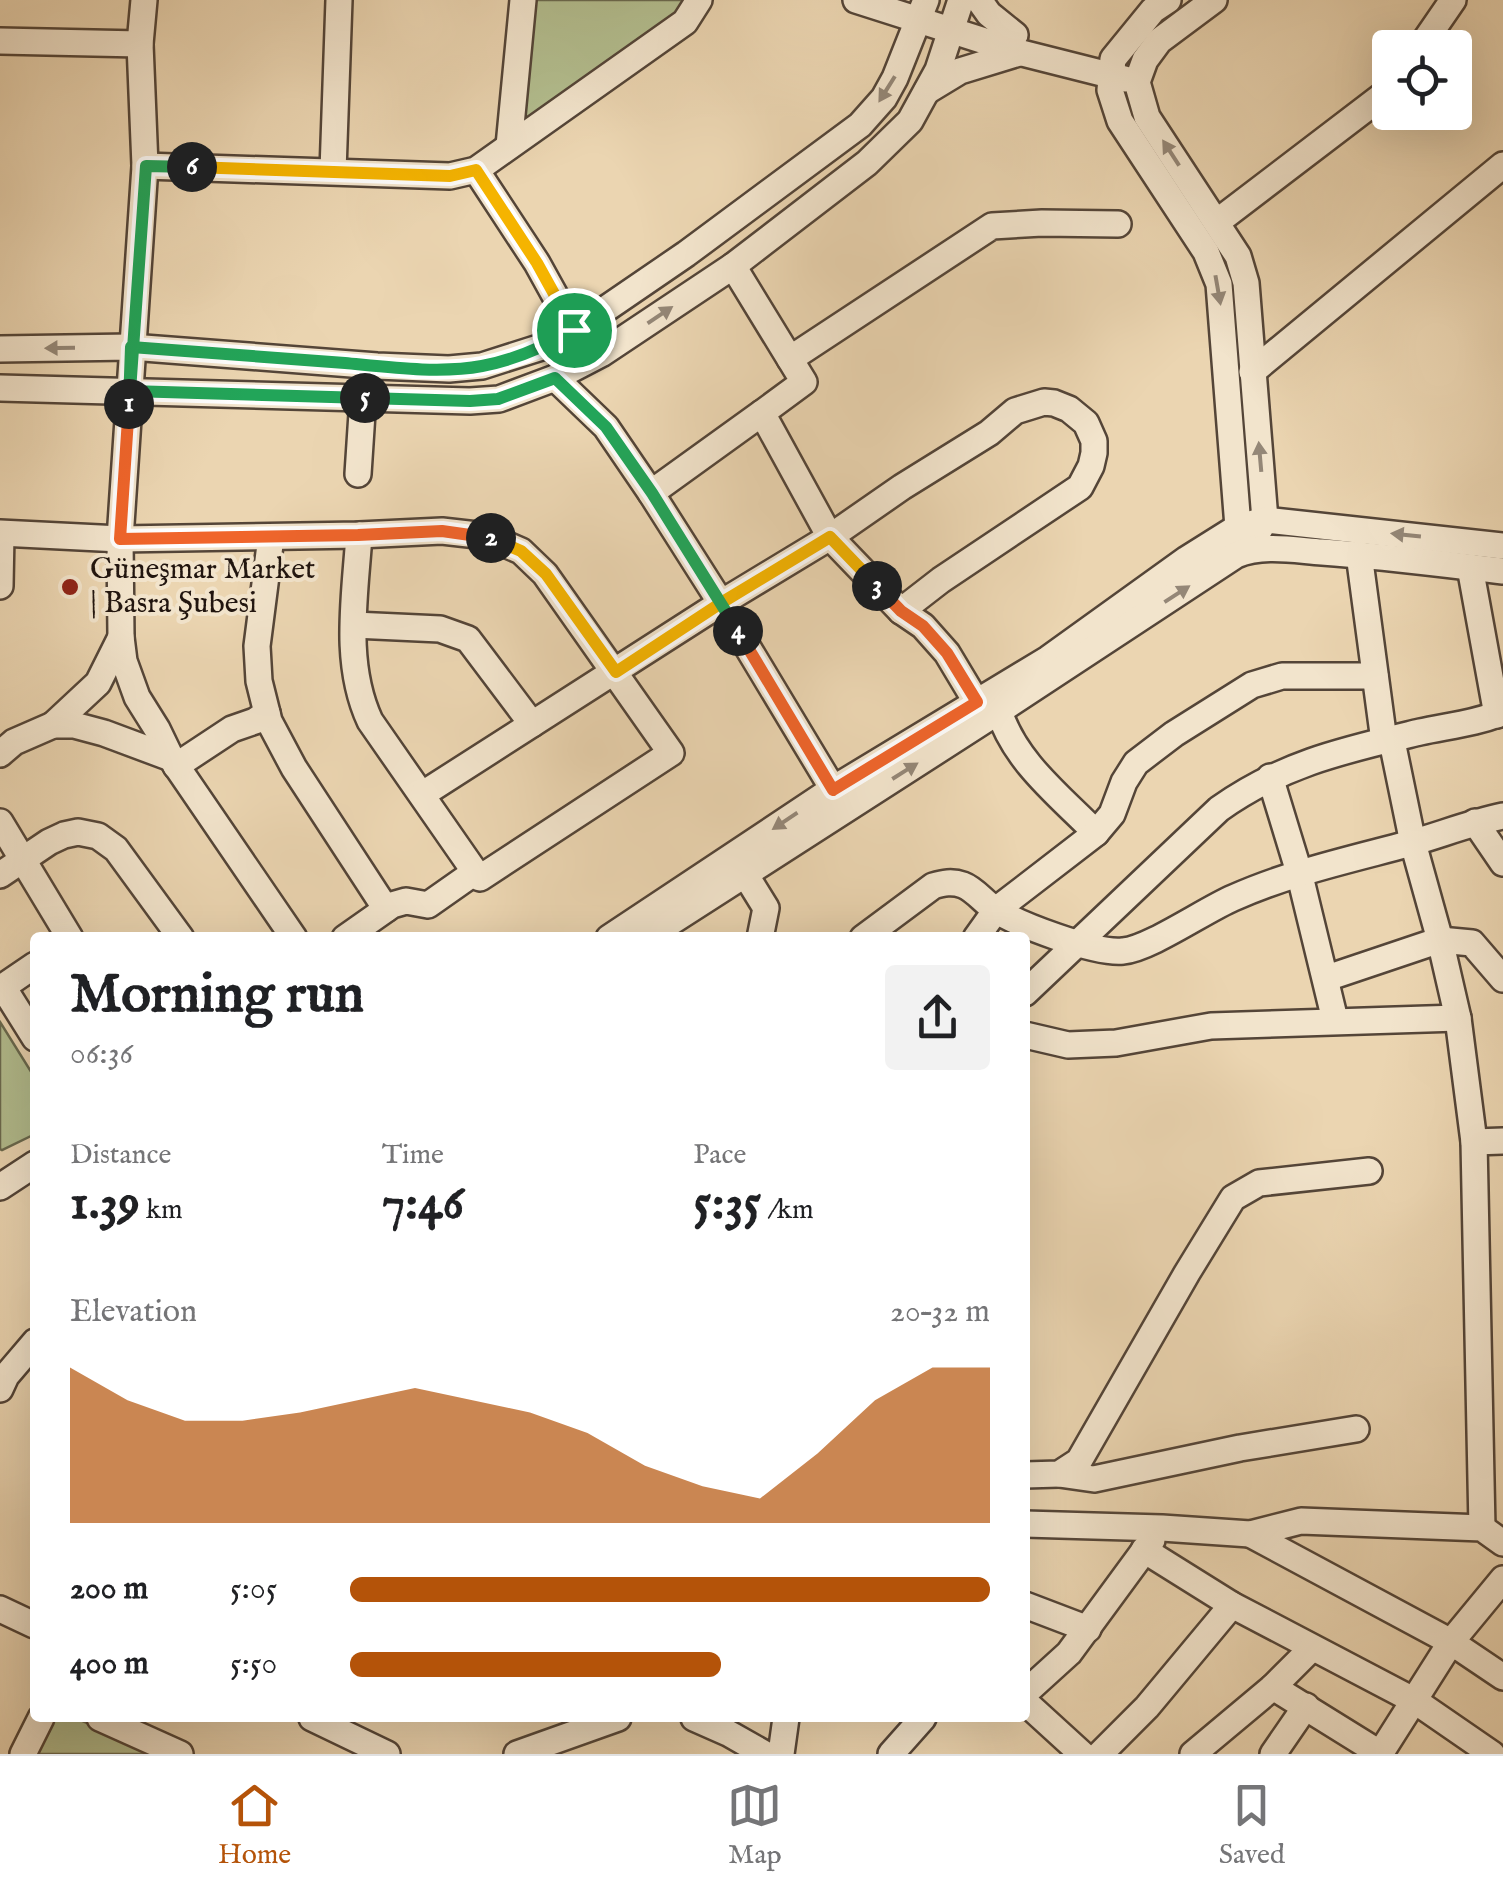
<!DOCTYPE html>
<meta charset="utf-8">
<style>
:root{--surface:#fff;--page:#f2f2f2;--text:#202124;--muted:#757577;--line:#e0e0e0;--accent:#b45309}
body{margin:0;font-family:"IM FELL English",serif;background:var(--page);color:var(--text);height:100vh;display:flex;flex-direction:column;font-size:38px;white-space:nowrap}
*{box-sizing:border-box;margin:0}
p{font-size:32px;color:var(--muted)}
.icon{flex:none;width:55px;height:55px;fill:none;stroke:currentColor;stroke-width:2;stroke-linecap:round;stroke-linejoin:round}
.map{position:relative;flex:1;overflow:hidden}
.details{position:absolute;left:30px;top:932px;width:1000px;height:790px;display:flex;flex-direction:column;background:var(--surface);border-radius:10px;box-shadow:0 10px 40px #0002}
.details>*{flex:none}
.fabs{position:absolute;left:1372px;top:30px;display:grid;gap:20px}
.fabs a{display:grid;place-items:center;width:100px;height:100px;border-radius:10px;background:var(--surface);box-shadow:0 10px 40px #0002;font-size:50px}
.pin{position:absolute;display:grid;place-items:center;width:85px;height:85px;color:#fff;margin:-42px;border:5px solid #fff;border-radius:50%;box-shadow:0 2px 10px #0007}
.km{position:absolute;width:50px;height:50px;margin:-25px;border-radius:50%;background:#222;color:#fff;font-size:28px;line-height:50px;text-align:center}
.round{display:grid;place-items:center;flex:none;width:105px;height:105px;border-radius:10px;background:var(--page)}
.overview{display:flex;align-items:center;justify-content:space-between;height:170px;padding:0 40px}
h1{font-size:55px;font-weight:700;line-height:75px}
.figures{display:grid;grid-template-columns:repeat(3,1fr);gap:15px;height:170px;padding:10px 40px}
.figures div{display:grid;align-content:center}
.figures b{font-size:50px;font-weight:700}
.figures small{font-size:28px;font-weight:400}
.figures p{font-size:28px}
.chart{height:280px;padding:20px 40px}
.chart p{display:flex;justify-content:space-between}
.chart svg{width:100%;height:180px;margin-top:10px;fill:var(--accent);opacity:.7}
ul{padding:0 40px;list-style:none;font-size:32px}
li{display:grid;grid-template-columns:160px 120px 1fr;align-items:center;height:75px}
li i{height:25px;border-radius:12px;background:var(--accent)}
.menu{display:flex;justify-content:space-around;align-items:center;height:140px;border-top:2px solid var(--line);background:var(--surface);font-size:28px;color:var(--muted)}
.menu a{display:grid;justify-items:center;gap:5px}
.menu .active{color:var(--accent)}
.map>svg:first-child{display:block}
.green{fill:#b3be8f;stroke:#6a6a4f;stroke-width:2.5}
.lines{fill:none;stroke-linecap:round;stroke-linejoin:round}
.minor-casing{stroke:#544538;stroke-width:30}
.minor{stroke:#f2e4cc;stroke-width:25}
.oneway{fill:#948777}
.split-1-casing{stroke:#fff;stroke-width:20}
.split-2-casing{stroke:#fff;stroke-width:20}
.split-3-casing{stroke:#fff;stroke-width:20}
.split-4-casing{stroke:#fff;stroke-width:20}
.split-5-casing{stroke:#fff;stroke-width:20}
.split-6-casing{stroke:#fff;stroke-width:20}
.split-7-casing{stroke:#fff;stroke-width:20}
.split-1{stroke:#22a559;stroke-width:12}
.split-2{stroke:#f0652b;stroke-width:12}
.split-3{stroke:#f5b400;stroke-width:12}
.split-4{stroke:#f0652b;stroke-width:12}
.split-5{stroke:#22a559;stroke-width:12}
.split-6{stroke:#22a559;stroke-width:12}
.split-7{stroke:#f5b400;stroke-width:12}
.poi-dot{fill:#8f2418;stroke:#f2e4cc;stroke-width:4}
.labels{text-anchor:middle;dominant-baseline:central;stroke-width:8;stroke-linejoin:round;paint-order:stroke}
.poi-label{font-size:30px;fill:#21150f;stroke:#f2e4cc;text-anchor:start}
</style>
<div class="map">
<svg width="1503" height="1754" viewBox="0 0 1503 1754">
<rect width="100%" height="100%" fill="#ebd5b1"/>
<filter id="stains"><feTurbulence type="fractalNoise" baseFrequency=".002" numOctaves="4"/><feColorMatrix values="0 0 0 0 .2 0 0 0 0 .09 0 0 0 0 .02 0 0 0 .5 -.17"/></filter>
<radialGradient id="worn" r=".72"><stop offset=".6" stop-color="#630" stop-opacity="0"/><stop offset="1" stop-color="#630" stop-opacity=".3"/></radialGradient>
<!-- green -->
<g class="green">
<path d="M528,0H684L676,14L517,132Z"/>
<path d="M0,1022L35,1078V1134L2,1150L0,1149Z"/>
<path d="M54,1718H76L156,1754H36Z"/>
</g>
<g class="lines">
<!-- minor casing -->
<g class="minor-casing">
<g id="minor">
<path d="M144,0L140,44L145,166L120,539L121,637L124,661L137,697L157,729L171,758"/>
<path d="M856,0L1022,53L1125,79"/>
<path d="M979,0L989,14L1015,35"/>
<path d="M1168,0L1153,10L1113,59L1110,90L1120,121L1206,252L1219,284L1238,527L1244,541"/>
<path d="M1214,0L1159,41L1145,60L1137,82L1147,117L1238,256L1246,283L1265,520L1258,532"/>
<path d="M0,41L140,44"/>
<path d="M1420,48L1453,0"/>
<path d="M927,91L960,71L1019,53"/>
<path d="M509,146L523,0"/>
<path d="M145,166L450,176L476,170L685,22L699,0"/>
<path d="M476,170L537,263L574,330"/>
<path d="M333,171L339,0"/>
<path d="M1217,222L1390,90"/>
<path d="M733,266L804,382L762,413L830,537L901,611L923,626L947,653L977,703"/>
<path d="M0,349L131,347L377,366L449,369L482,366L548,345L591,319L686,254L860,125L884,98L895,78L926,0"/>
<path d="M790,359L992,226L1042,223L1118,224"/>
<path d="M1252,372L1503,165"/>
<path d="M555,378L606,427L651,493L721,603L833,789"/>
<path d="M0,388L470,401L499,399L555,378L601,354L733,266L867,163L910,121L938,70L961,0"/>
<path d="M358,474L363,398"/>
<path d="M651,493L762,413"/>
<path d="M0,533L120,539L359,535L442,531L486,536L521,551L545,574L671,753L480,878L475,872L428,905L406,901L392,905L345,938"/>
<path d="M359,535C355,597 343,663 370,721L475,872"/>
<path d="M271,537L257,646L259,681L269,721L294,768L386,909"/>
<path d="M1359,554L1384,741L1393,746L1413,843L1440,940L1458,1018L1474,1142L1482,1528"/>
<path d="M1470,567L1497,715"/>
<path d="M0,586L1,534"/>
<path d="M354,625L440,629L468,639L532,724"/>
<path d="M999,711C1015,762 1060,796 1096,833"/>
<path d="M53,725L98,683L121,637"/>
<path d="M0,754L14,742L53,725H74L104,733L171,758L294,938"/>
<path d="M176,766L232,729L255,721L267,713"/>
<path d="M1270,777L1299,872L1335,1020"/>
<path d="M423,794L721,603L830,537L902,487L989,433L1015,411L1044,402L1054,403L1069,409L1086,423L1094,441V453L1091,466L1080,487L941,580L901,611"/>
<path d="M0,822L70,938"/>
<path d="M1475,822L1503,863"/>
<path d="M745,874L766,908L760,938"/>
<path d="M0,875L49,842L64,835L78,832L98,836L116,849L181,938"/>
<path d="M609,938L833,789L1048,659L1187,559L1238,527L1265,520L1503,546"/>
<path d="M646,938L999,711L1236,555C1263,544 1293,550 1322,552C1382,556 1443,564 1503,571"/>
<path d="M863,938L933,886C943,883 952,881 963,885C974,889 983,901 993,908C1015,924 1096,954 1123,951C1149,949 1205,910 1233,898C1289,873 1348,860 1408,844C1440,835 1470,823 1503,816"/>
<path d="M976,938L996,910L1096,833L1112,814L1124,782L1136,763L1174,734L1252,685L1282,676H1375"/>
<path d="M1327,978L1440,940L1472,943L1503,979"/>
<path d="M3,987L35,1038"/>
<path d="M0,989L35,965"/>
<path d="M1025,993L1219,809C1284,763 1345,750 1420,732C1447,726 1478,723 1503,712"/>
<path d="M1025,1035L1068,1045L1116,1043L1211,1026L1458,1018"/>
<path d="M1474,1142L1503,1141"/>
<path d="M0,1187L35,1164"/>
<path d="M0,1389L6,1376L35,1342"/>
<path d="M1059,1474L1094,1479L1240,1448L1356,1429"/>
<path d="M1025,1475L1059,1474L1079,1461L1187,1273L1233,1198L1259,1183L1369,1171"/>
<path d="M1025,1524L1162,1528L1250,1534L1301,1521L1482,1528L1503,1543"/>
<path d="M1250,1534L1451,1642L1503,1677"/>
<path d="M1144,1550L1232,1605L1415,1701L1492,1754"/>
<path d="M1025,1605L1088,1629"/>
<path d="M0,1609L34,1625"/>
<path d="M1273,1687L1381,1754"/>
<path d="M1025,1693L1069,1653L1152,1540"/>
<path d="M1025,1702L1082,1754"/>
<path d="M100,1718L180,1754"/>
<path d="M312,1718L387,1754"/>
<path d="M694,1718L728,1733L765,1754"/>
<path d="M23,1754L41,1718"/>
<path d="M517,1754L618,1718"/>
<path d="M781,1754L786,1718"/>
<path d="M891,1754L923,1718"/>
<path d="M1100,1754L1147,1707L1232,1605"/>
<path d="M1193,1754L1273,1687L1312,1648"/>
<path d="M1273,1754L1306,1706"/>
<path d="M1380,1754L1451,1642L1503,1579"/>
</g>
</g>
<!-- minor -->
<use href="#minor" class="minor"/>
</g>
<!-- one-way arrows -->
<defs><path id="oneway-solid" d="M-6-.8H1V-3.2L6.5 0L1 3.2V.8H-6Z" transform="scale(2.5)"/></defs>
<g class="oneway">
<use href="#oneway-solid" transform="translate(887 89) rotate(122)"/>
<use href="#oneway-solid" transform="translate(1171 153) rotate(-123)"/>
<use href="#oneway-solid" transform="translate(1218 290) rotate(80)"/>
<use href="#oneway-solid" transform="translate(660 315) rotate(-34)"/>
<use href="#oneway-solid" transform="translate(60 348) rotate(179)"/>
<use href="#oneway-solid" transform="translate(1260 457) rotate(-95)"/>
<use href="#oneway-solid" transform="translate(1406 535) rotate(-174)"/>
<use href="#oneway-solid" transform="translate(1177 594) rotate(-33)"/>
<use href="#oneway-solid" transform="translate(905 771) rotate(-32)"/>
<use href="#oneway-solid" transform="translate(785 821) rotate(146)"/>
</g>
<g class="lines">
<!-- split-1 casing -->
<g class="split-1-casing">
<path id="split-1" d="M129,404L131,347C202,352 273,358 345,363C387,367 440,374 482,366C514,360 546,346 574,330"/>
</g>
<!-- split-2 casing -->
<g class="split-2-casing">
<path id="split-2" d="M129,404L120,539L358,535L442,531L491,538"/>
</g>
<!-- split-3 casing -->
<g class="split-3-casing">
<path id="split-3" d="M491,538L521,551L546,574L616,672L721,603L830,537L877,586"/>
</g>
<!-- split-4 casing -->
<g class="split-4-casing">
<path id="split-4" d="M738,631L833,790L977,702L947,653L923,626L901,611L877,586"/>
</g>
<!-- split-5 casing -->
<g class="split-5-casing">
<path id="split-5" d="M365,398L470,401L498,399L555,378L606,427L652,493L738,631"/>
</g>
<!-- split-6 casing -->
<g class="split-6-casing">
<path id="split-6" d="M192,167L146,166L130,391L365,398"/>
</g>
<!-- split-7 casing -->
<g class="split-7-casing">
<path id="split-7" d="M192,167L450,176L476,170L537,263L574,330"/>
</g>
<!-- split-1 -->
<use href="#split-1" class="split-1"/>
<!-- split-2 -->
<use href="#split-2" class="split-2"/>
<!-- split-3 -->
<use href="#split-3" class="split-3"/>
<!-- split-4 -->
<use href="#split-4" class="split-4"/>
<!-- split-5 -->
<use href="#split-5" class="split-5"/>
<!-- split-6 -->
<use href="#split-6" class="split-6"/>
<!-- split-7 -->
<use href="#split-7" class="split-7"/>
</g>
<!-- markers -->
<circle class="poi-dot" cx="70" cy="587" r="10"/>
<g class="labels">
<!-- poi labels -->
<g class="poi-label">
<text x="90" y="570">Güneşmar Market<tspan x="90" dy="34">| Basra Şubesi</tspan></text>
</g>
</g>
<rect width="100%" height="100%" filter="url(#stains)"/>
<rect width="100%" height="100%" fill="url(#worn)"/>
</svg>
<div class="fabs">
<a><svg class="icon" aria-label="locate" viewBox="0 0 24 24"><circle cx="12" cy="12" r="6"/><path d="M12 2v4M12 18v4M2 12h4M18 12h4"/></svg></a>
</div>
<div class="pin" style="left:574px;top:330px;background:#1e9e55"><svg class="icon" aria-label="arrive" viewBox="0 0 24 24"><path d="M6 21V4h12l-3 4 3 4H6"/></svg></div>
<b class="km" style="left:129px;top:404px">1</b>
<b class="km" style="left:491px;top:538px">2</b>
<b class="km" style="left:877px;top:586px">3</b>
<b class="km" style="left:738px;top:631px">4</b>
<b class="km" style="left:365px;top:398px">5</b>
<b class="km" style="left:192px;top:167px">6</b>
<section class="details">
<div class="overview"><div><h1>Morning run</h1><p>06:36</p></div><a class="round"><svg class="icon" aria-label="share" viewBox="0 0 24 24"><path d="M12 15V3M7 8l5-5 5 5M5 13v7h14v-7"/></svg></a></div>
<div class="figures">
<div><p>Distance</p><b>1.39<small> km</small></b></div>
<div><p>Time</p><b>7:46</b></div>
<div><p>Pace</p><b>5:35<small> /km</small></b></div>
</div>
<div class="chart"><p><span>Elevation</span>20–32 m</p>
<svg viewBox="0 0 160 44" preserveAspectRatio="none"><path d="M0 44V6L10 14L20 19L30 19L40 17L50 14L60 11L70 14L80 17L90 22L100 30L110 35L120 38L130 27L140 14L150 6L160 6V44z"/></svg>
</div>
<ul>
<li><b>200 m</b>5:05<i style="width:100%"></i></li>
<li><b>400 m</b>5:50<i style="width:58%"></i></li>
</ul>
</section>
</div>
<nav class="menu">
<a class="active"><svg class="icon" aria-label="home" viewBox="0 0 24 24"><path d="M3 11l9-7 9 7M6 9v11h12V9"/></svg>Home</a>
<a><svg class="icon" aria-label="map" viewBox="0 0 24 24"><path d="M3 6l6-2 6 2 6-2v14l-6 2-6-2-6 2zM9 4v14M15 6v14"/></svg>Map</a>
<a><svg class="icon" aria-label="saved" viewBox="0 0 24 24"><path d="M7 4h10v16l-5-4-5 4z"/></svg>Saved</a>
</nav>
